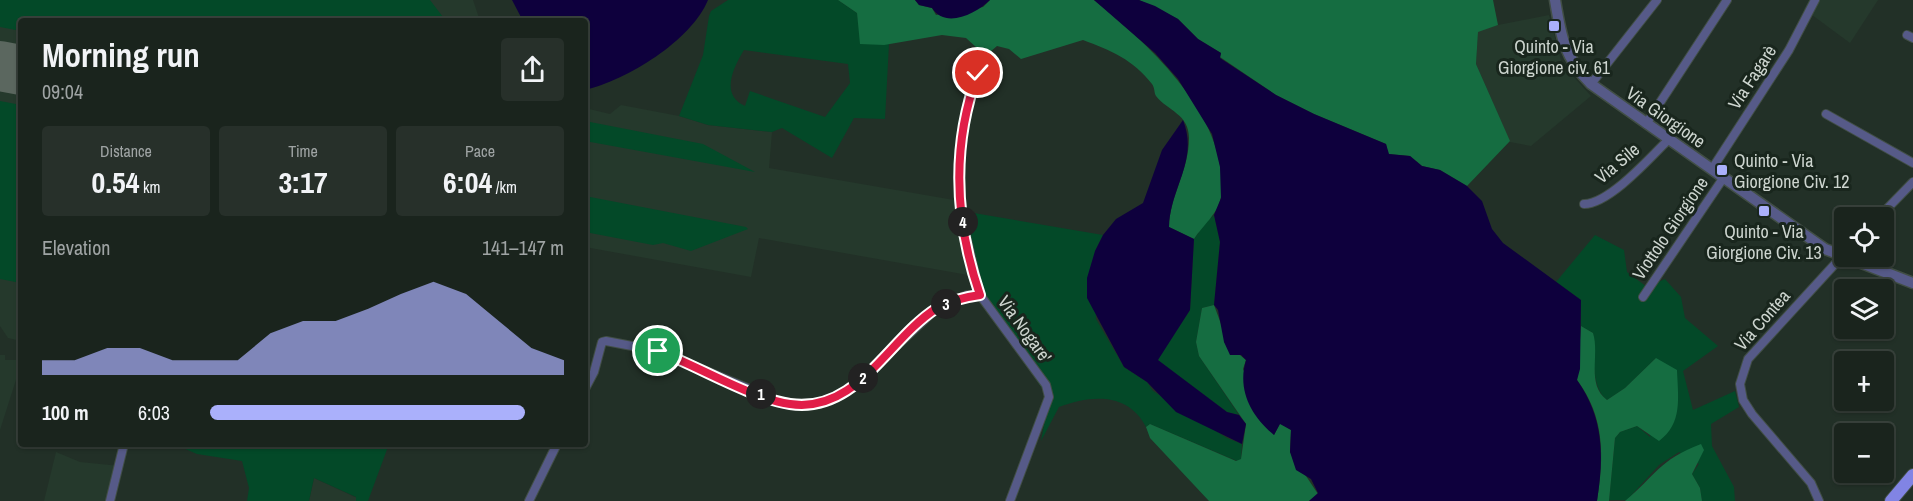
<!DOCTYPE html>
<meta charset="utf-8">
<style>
:root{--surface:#1a241d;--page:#27302a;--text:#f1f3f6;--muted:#9fa4a4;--line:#38413b;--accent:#aab0fb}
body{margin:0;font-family:"Archivo Narrow",sans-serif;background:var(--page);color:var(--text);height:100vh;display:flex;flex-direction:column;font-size:22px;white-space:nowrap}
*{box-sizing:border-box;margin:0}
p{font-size:20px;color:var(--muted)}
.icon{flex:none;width:33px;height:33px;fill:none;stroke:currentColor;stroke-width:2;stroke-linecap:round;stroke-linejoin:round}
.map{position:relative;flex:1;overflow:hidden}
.drawer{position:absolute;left:18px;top:18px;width:570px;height:429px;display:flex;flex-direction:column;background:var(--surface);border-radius:6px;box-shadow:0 2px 4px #0004,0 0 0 2px var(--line)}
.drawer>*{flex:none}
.fabs{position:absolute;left:1834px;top:207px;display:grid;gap:12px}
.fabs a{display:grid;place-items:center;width:60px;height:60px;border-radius:6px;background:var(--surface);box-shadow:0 2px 4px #0004,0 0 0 2px var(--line);font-size:30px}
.pin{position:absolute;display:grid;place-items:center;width:51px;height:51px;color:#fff;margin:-26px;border:3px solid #fff;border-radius:50%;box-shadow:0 2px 6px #0007}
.km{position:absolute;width:30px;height:30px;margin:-15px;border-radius:50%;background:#222;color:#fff;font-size:16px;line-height:30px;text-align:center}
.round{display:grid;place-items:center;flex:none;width:63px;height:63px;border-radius:6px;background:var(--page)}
.overview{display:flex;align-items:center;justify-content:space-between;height:102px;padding:0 24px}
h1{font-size:33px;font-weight:800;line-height:45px}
.stats{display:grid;grid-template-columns:repeat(3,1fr);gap:9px;height:102px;padding:6px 24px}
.stats div{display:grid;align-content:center;border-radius:6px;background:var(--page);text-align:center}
.stats b{font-size:30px;font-weight:800}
.stats small{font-size:16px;font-weight:400}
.stats p{font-size:16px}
.chart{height:168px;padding:12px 24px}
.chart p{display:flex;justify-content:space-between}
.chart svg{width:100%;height:108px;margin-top:6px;fill:var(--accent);opacity:.7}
ul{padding:0 24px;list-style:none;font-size:20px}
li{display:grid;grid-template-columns:96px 72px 1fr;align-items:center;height:45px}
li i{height:15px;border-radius:8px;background:var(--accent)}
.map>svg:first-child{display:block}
.built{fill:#25392c}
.green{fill:#034928;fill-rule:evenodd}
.forest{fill:#156d41}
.water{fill:#0e003d}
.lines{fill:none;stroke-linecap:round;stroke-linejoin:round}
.runway{stroke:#5b675f;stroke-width:50}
.minor-casing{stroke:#414e45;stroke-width:10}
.tertiary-casing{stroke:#414e45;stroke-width:13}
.primary-casing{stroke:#414e45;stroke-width:14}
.minor{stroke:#565a88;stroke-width:8}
.tertiary{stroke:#565a88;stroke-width:10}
.primary{stroke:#8184e4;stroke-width:12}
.route-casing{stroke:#fff;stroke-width:12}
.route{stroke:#e11d48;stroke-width:8}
.poi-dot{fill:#aab0fb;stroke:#19261d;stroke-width:2}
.labels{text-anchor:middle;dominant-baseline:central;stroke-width:6;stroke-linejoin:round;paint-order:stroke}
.poi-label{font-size:18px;fill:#cdd5cf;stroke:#19261d}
.street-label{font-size:18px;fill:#cdd5cf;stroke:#19261d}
</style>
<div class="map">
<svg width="1913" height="501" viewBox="0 0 1913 501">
<rect width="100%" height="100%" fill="#223027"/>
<!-- built -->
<g class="built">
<path d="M0,0H473L480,21H21V341L8,338L0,326Z"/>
<path d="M1809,0H1878L1850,43L1804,9Z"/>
<path d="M1549,15L1562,64L1591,96L1531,146L1510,142L1476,64L1478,31L1498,25Z"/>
<path d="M621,105L679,116L708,125L772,132L769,168L954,200L968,275L759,238L751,277L585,247V108L610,114Z"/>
<path d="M0,355H5V360H21V364L0,430Z"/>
<path d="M56,452L80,462L120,466L113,501H44Z"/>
<path d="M314,478L357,498L356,501H309Z"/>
</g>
<!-- green -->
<g class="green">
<path d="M0,0H430L446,21H21V31L0,27Z"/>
<path d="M728,0H838L857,13L861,44H889L885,119L854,118L832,158L782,128L772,132L708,125L679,116L703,55L709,16L711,11ZM744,50L848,64L850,83L825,117L750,91L745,106C720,95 733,68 744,50Z"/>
<path d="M0,101L21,105V283L0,279Z"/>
<path d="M585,121L703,144L755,172L585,141Z"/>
<path d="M585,196L746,227L748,229L691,251L663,243L653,245L585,232Z"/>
<path d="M962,211L1103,235L1095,251L1096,319L1124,367L1147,382L1153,391L1227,438L1242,444L1241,459L1237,461L1150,424L1146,427C1128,392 1091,395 1059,407L1041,441L1049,399L983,300Z"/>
<path d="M1214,215L1220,242L1214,305L1202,308L1196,342L1199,356L1239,415L1227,412L1157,360L1190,310L1194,239L1205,223Z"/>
<path d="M1595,235L1624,250L1627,272L1647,287L1665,279L1681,297L1685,318L1718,346L1683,371L1693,410L1735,391L1739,407L1711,424L1712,446L1734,487L1735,501H1702L1700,488L1692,474L1699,464L1679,452L1659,465L1627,500H1609L1615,438L1620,432L1637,426L1650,437L1656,358L1625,388L1607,400C1590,387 1595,354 1593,333L1581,326V300L1556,282Z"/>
<path d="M174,444H389L368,501H356V497L314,478L309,501H247L249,488L242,461L197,454Z"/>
</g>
<!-- forest -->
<g class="forest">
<path d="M838,0H915L919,5L932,8L936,15L983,7L990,0H1094C1149,44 1231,119 1221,197C1218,214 1203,225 1194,239L1169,227C1170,195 1189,170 1189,138C1189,114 1168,111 1156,96C1154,93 1155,88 1152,84C1134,60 1110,50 1083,40L1021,59L1009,49L997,46L990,52L977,48L966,38L942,35L884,45L860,44L857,13Z"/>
<path d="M1139,0H1493L1498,25L1478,32L1476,64L1510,141L1467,186L1440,170L1422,166L1410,156L1388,154L1386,144L1314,114L1276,95L1220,57L1221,53L1198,39L1178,19Z"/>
<path d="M1214,305L1224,332V342L1246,360L1243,369L1274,435L1280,423L1291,430L1290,452L1318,494L1309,501H1209L1150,438L1146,427L1150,424L1236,461L1241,459L1246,424L1199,356L1196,342L1202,308Z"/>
<path d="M1581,326L1593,333C1600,355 1586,384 1607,400L1625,388L1656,358L1677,370C1678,398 1683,423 1659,441L1637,426L1620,432L1615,438L1609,501H1597C1604,457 1605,417 1577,380Z"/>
<path d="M1701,444L1704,450L1692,474L1700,488L1702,501H1625C1656,475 1659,460 1701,444Z"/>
</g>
<!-- water -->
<g class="water">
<path d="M512,0H708C691,41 627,80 585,90V21H523Z"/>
<path d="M915,0H990C976,14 945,29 932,8L919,5Z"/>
<path d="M1094,0H1139L1155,6L1178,19L1198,39L1221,53L1220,58L1276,95L1314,114L1386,144L1389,154L1410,156L1422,166L1440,170L1467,186L1482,201L1492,229L1503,243L1581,300L1580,369L1577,380C1604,418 1604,456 1597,501H1309L1318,493L1311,479L1296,470L1290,452L1291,430L1280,424L1274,435C1251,416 1237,390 1246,360L1241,355H1230L1224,342L1218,310L1214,305L1220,242L1214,215L1221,198L1220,167L1212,134L1178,79L1155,53Z"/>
<path d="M1183,120C1199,161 1170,187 1169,227L1194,239L1190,310L1158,360L1227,412L1239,415L1246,424L1242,444L1176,412L1147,382L1124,367L1087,298V278L1095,251L1103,235L1116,219L1143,203L1162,150Z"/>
</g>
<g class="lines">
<!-- runway -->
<path class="runway" d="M0,66L21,70"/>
<!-- minor casing -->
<g class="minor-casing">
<g id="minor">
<path d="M1907,35L1913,38"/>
<path d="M980,65L969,96L961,145L959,198L961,215L980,295L1046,385L1049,397L1010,501"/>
<path d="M1591,84L1657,0"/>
<path d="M1826,114L1913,163"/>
<path d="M1646,124L1727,0"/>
<path d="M1712,169L1789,50L1815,0"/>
<path d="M1584,204C1609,204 1650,158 1668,140"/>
<path d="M1878,218L1913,182"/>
<path d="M1643,297L1724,177"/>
<path d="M585,389L594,372L602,342L606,341L658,351L786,404H820L850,389L937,308L967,295H980"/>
<path d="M110,501L124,444"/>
<path d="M529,501L557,444"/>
<path d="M1819,501L1811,483L1752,414L1743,400L1740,384L1748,359L1845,253"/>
</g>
</g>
<!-- tertiary casing -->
<g class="tertiary-casing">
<path id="tertiary" d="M1555,0C1561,37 1564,57 1591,84L1825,249L1913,283"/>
</g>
<!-- primary casing -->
<g class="primary-casing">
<path id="primary" d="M1891,501L1913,475"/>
</g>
<!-- minor -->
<use href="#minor" class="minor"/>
<!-- tertiary -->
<use href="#tertiary" class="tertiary"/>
<!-- primary -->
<use href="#primary" class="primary"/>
</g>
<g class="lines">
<!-- route casing -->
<g class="route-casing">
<path id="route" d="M658,351C698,366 750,398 790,404C857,414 888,339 937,308C952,300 965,297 980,295C955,222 951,146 978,73"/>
</g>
<!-- route -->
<use href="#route" class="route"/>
</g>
<!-- markers -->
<g class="poi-dot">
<rect x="1548" y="20" width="12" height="12" rx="3"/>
<rect x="1716" y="164" width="12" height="12" rx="3"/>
<rect x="1758" y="205" width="12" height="12" rx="3"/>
</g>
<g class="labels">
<!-- poi labels -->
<g class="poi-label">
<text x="1554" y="46">Quinto - Via<tspan x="1554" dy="21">Giorgione civ. 61</tspan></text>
<text x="1734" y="160" text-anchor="start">Quinto - Via<tspan x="1734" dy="21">Giorgione Civ. 12</tspan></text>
<text x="1764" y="231">Quinto - Via<tspan x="1764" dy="21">Giorgione Civ. 13</tspan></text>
</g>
<!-- street labels -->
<g class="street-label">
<text transform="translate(1752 77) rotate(-57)">Via Fagarè</text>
<text transform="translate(1666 117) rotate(35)">Via Giorgione</text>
<text transform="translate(1617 163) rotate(-40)">Via Sile</text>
<text transform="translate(1670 228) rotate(-56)">Viottolo Giorgione</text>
<text transform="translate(1762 320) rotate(-49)">Via Contea</text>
<text transform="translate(1025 329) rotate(54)">Via Nogare'</text>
</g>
</g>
</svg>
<div class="fabs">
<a><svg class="icon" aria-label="locate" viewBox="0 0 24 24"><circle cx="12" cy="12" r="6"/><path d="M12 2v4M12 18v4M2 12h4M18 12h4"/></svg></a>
<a><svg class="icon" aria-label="layers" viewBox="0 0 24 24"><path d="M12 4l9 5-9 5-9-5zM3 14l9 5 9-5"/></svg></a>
<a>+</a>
<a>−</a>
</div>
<div class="pin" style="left:658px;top:351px;background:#1e9e55"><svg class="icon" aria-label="arrive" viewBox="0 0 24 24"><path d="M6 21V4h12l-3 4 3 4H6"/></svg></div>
<div class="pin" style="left:978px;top:73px;background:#d93025"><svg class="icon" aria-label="check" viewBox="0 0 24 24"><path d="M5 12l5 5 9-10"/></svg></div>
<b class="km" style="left:761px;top:394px">1</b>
<b class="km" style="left:863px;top:378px">2</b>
<b class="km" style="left:946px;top:304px">3</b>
<b class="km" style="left:963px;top:222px">4</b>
<section class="drawer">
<div class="overview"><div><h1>Morning run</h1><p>09:04</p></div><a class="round"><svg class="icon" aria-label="share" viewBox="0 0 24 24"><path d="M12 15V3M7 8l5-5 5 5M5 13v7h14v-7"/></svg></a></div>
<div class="stats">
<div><p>Distance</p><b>0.54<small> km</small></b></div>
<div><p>Time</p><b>3:17</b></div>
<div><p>Pace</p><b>6:04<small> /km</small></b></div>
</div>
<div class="chart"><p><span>Elevation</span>141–147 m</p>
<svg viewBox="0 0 160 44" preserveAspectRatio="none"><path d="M0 44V38L10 38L20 33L30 33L40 38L50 38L60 38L70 27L80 22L90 22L100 17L110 11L120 6L130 11L140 22L150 33L160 38V44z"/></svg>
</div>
<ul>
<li><b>100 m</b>6:03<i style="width:89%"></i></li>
</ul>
</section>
</div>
